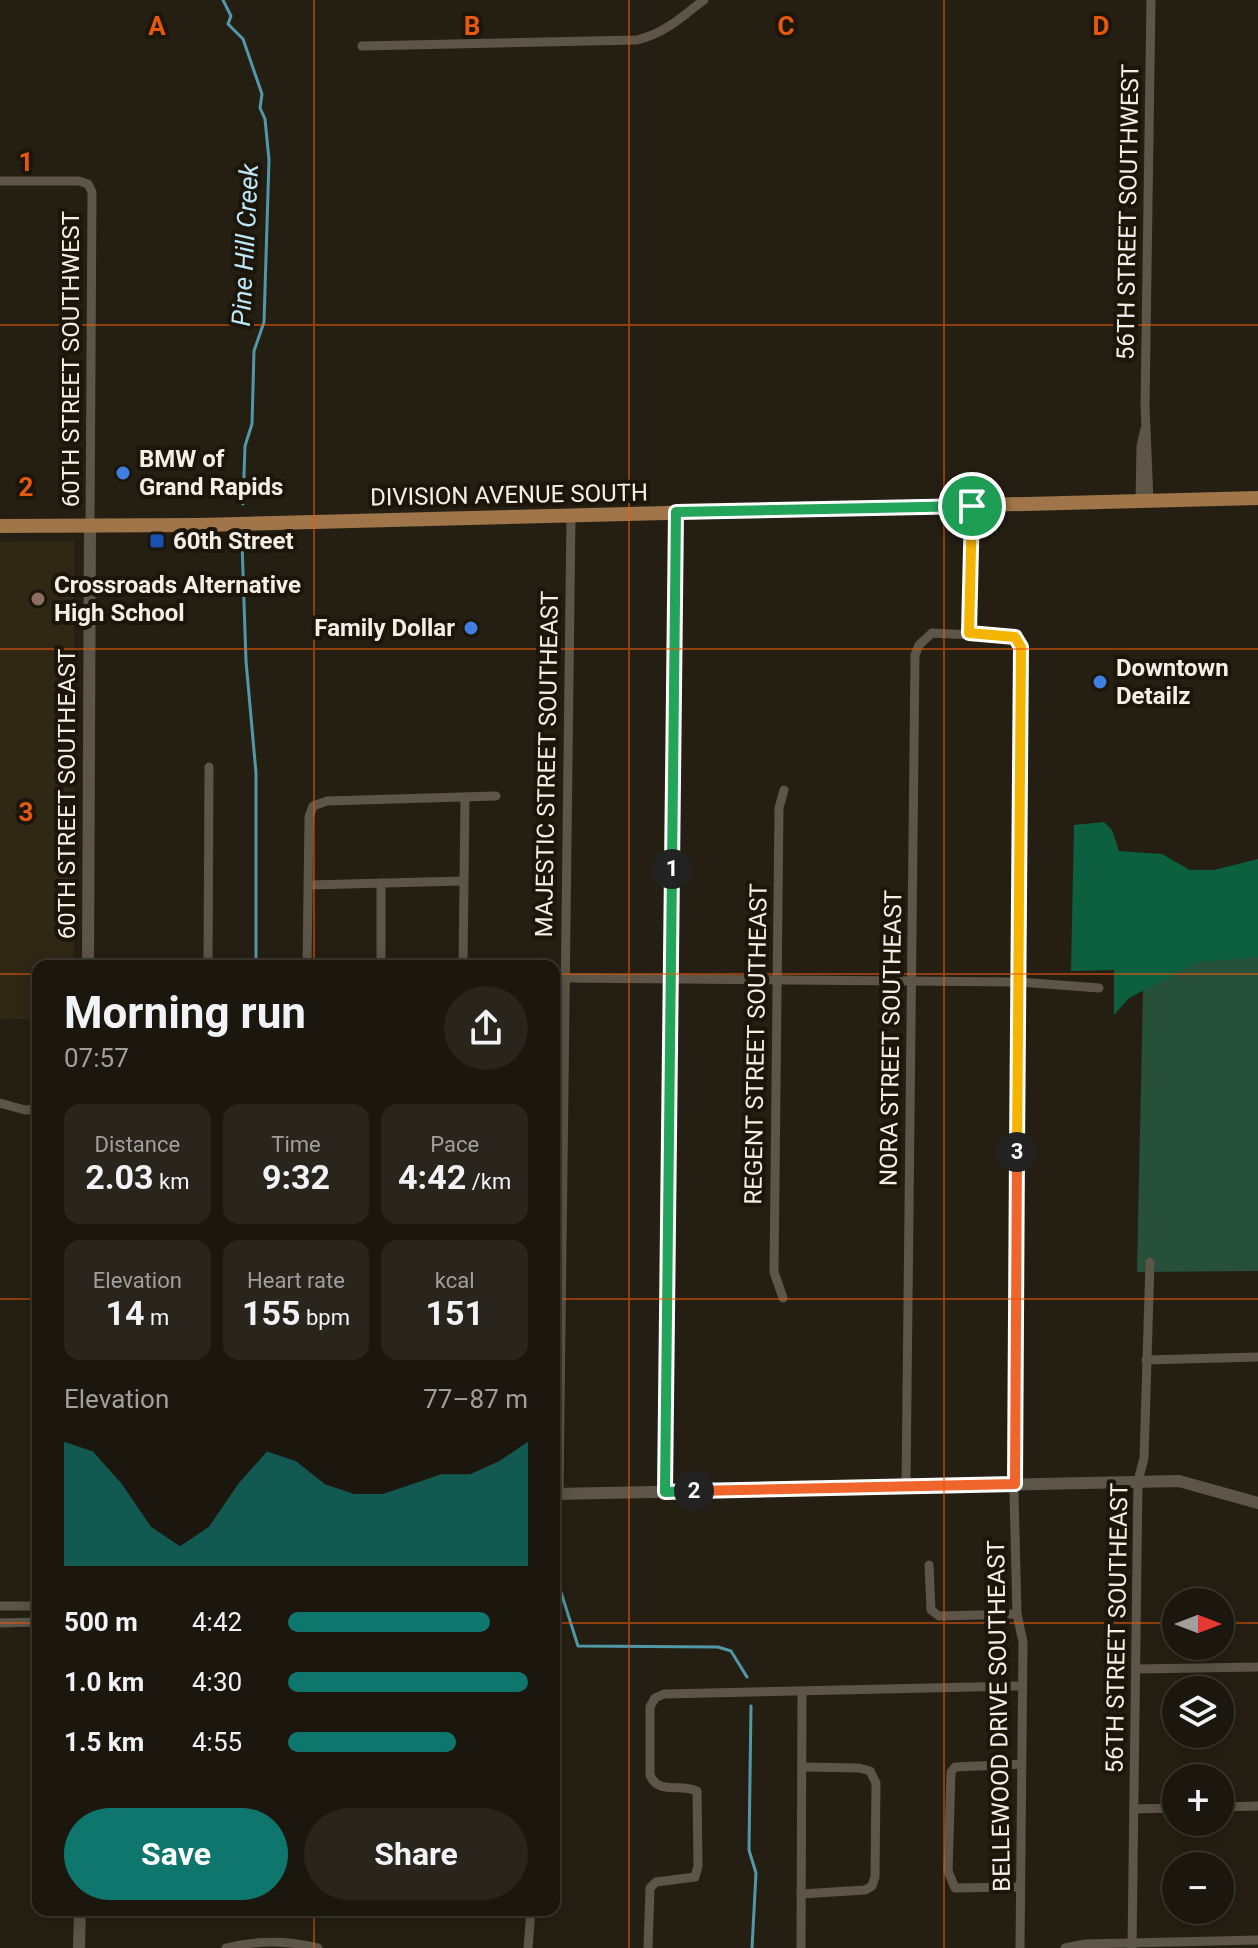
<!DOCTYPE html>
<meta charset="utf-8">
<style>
:root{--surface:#1c170e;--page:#29241c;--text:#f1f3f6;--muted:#a09f9e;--line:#3a362e;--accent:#0f766e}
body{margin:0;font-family:Roboto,sans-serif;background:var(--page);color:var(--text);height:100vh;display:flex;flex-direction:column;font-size:30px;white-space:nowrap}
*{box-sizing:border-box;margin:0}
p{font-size:26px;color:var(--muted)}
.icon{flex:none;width:44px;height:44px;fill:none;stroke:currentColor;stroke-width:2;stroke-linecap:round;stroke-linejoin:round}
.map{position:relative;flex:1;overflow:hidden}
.details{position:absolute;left:32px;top:960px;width:528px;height:956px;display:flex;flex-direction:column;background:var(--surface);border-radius:16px;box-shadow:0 4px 20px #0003,0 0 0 2px var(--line)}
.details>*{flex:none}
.needle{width:52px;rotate:90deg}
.controls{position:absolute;left:1162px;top:1588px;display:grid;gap:16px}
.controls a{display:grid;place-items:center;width:72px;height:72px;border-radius:50%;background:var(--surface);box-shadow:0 4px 20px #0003,0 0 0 2px var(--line);font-size:40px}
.pin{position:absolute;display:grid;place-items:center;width:68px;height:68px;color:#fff;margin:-34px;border:4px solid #fff;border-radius:50%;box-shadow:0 2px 8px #0007}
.km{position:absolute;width:40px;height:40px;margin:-20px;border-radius:50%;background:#222;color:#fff;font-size:22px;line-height:40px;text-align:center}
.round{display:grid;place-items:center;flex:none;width:84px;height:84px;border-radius:42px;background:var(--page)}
.overview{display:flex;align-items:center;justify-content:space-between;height:136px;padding:0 32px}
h1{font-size:44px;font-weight:700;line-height:60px}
.figures{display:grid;grid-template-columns:repeat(3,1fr);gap:12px;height:136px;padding:8px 32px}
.figures div{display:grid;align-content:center;border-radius:16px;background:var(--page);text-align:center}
.figures b{font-size:34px;font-weight:700}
.figures small{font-size:22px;font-weight:400}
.figures p{font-size:22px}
.chart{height:224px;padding:16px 32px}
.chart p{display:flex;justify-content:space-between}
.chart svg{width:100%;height:144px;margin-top:8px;fill:var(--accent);opacity:.7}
.action{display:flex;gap:16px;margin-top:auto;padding:16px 32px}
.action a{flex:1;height:92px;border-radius:48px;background:var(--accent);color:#fff;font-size:32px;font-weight:700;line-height:92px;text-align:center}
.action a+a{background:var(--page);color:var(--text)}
ul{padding:0 32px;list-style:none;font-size:26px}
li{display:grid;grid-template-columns:128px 96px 1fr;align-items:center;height:60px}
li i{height:20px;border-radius:10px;background:var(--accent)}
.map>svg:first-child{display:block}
.built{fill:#302715}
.green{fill:#27503b}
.forest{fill:#0c603f}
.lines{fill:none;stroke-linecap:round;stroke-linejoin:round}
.stream{stroke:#5198a9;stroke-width:3}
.street{stroke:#5c5548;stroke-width:9}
.secondary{stroke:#5c5548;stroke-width:12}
.primary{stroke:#a07549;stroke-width:14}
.split-1-casing{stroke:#fff;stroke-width:16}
.split-2-casing{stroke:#fff;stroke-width:16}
.split-3-casing{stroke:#fff;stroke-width:16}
.split-4-casing{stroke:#fff;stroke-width:16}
.split-1{stroke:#22a559;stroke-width:10}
.split-2{stroke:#22a559;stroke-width:10}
.split-3{stroke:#f0652b;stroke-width:10}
.split-4{stroke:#f5b400;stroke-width:10}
.grid{fill:none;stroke:#e8590c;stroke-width:2;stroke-opacity:0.55}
.shop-dot{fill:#3f7fe0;stroke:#1c160a;stroke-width:3}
.transit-dot{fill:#1a4fb4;stroke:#1c160a;stroke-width:3}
.education-dot{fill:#8d6e63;stroke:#1c160a;stroke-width:3}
.labels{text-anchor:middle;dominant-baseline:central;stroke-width:8;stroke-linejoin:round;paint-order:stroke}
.street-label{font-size:24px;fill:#f4f0e8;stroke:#1c160a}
.poi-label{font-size:24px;font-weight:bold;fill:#f4f0e8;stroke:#1c160a;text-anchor:start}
.water-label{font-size:26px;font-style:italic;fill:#bde7f8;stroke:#1c160a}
.grid-label{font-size:26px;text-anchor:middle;font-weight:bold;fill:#e8590c;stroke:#1c160a;stroke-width:8;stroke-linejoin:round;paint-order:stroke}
</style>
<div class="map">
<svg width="1258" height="1948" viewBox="0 0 1258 1948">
<rect width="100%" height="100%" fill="#251f13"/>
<!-- built -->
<path class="built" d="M74,541V966H38V1019H0V542Z"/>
<!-- green -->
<path class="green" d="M1144,946L1258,947V1271L1137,1272Z"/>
<!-- forest -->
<path class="forest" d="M1104,822L1112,830L1119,851L1162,854L1190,870H1214L1258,859V957L1199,962L1129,998L1114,1015V970L1071,971L1074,825Z"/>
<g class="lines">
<!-- stream -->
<g class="stream">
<path d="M223,0L231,16L228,24L243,39L262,94L260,108L265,119L269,160L264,322L254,351L252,424L245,446L243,504"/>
<path d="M242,543L246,661L256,773V962"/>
<path d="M554,1570L578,1646L718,1647L731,1651L747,1677"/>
<path d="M751,1706L749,1850L756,1873L752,1948"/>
</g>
<!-- street -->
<g class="street">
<path d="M362,46L637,40C666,33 681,17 704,0"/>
<path d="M0,181H79L88,184L92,192L90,527"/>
<path d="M1149,500L1145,406L1151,0"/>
<path d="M1140,501L1141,446L1145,429"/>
<path d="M969,633L972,506"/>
<path d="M309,885L463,881"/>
<path d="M208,966L209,767"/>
<path d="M307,966L309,817L313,806L327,801L496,796"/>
<path d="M381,966V883"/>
<path d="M463,966L465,797"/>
<path d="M564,978L1019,982L1099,988"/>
<path d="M0,1103L25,1110L38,1109"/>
<path d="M783,1298L774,1272L779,808L784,790"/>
<path d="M1146,1360L1258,1357"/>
<path d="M906,1487L915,655L919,645L932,633L1015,637L1021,647L1022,664L1013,1452L1017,1614L1023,1642L1020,1948"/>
<path d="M665,1492L676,512"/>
<path d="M559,1493L571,515"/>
<path d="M929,1565L931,1610L939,1616L1017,1614"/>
<path d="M0,1606H38"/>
<path d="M0,1623L38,1622"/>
<path d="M1136,1669L1258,1667"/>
<path d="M1220,1807L1258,1806"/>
<path d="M1134,1809L1176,1808"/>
<path d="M1020,1887L955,1888L948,1871L951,1772L955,1767L1021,1764"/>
<path d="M801,1894L865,1890L872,1886L875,1877L876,1783L870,1771L859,1768L804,1767"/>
<path d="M226,1948C258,1940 286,1940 318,1948"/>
<path d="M528,1948L531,1910"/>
<path d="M648,1948L650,1888L656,1882L695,1877L698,1866L697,1791C680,1783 658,1795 650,1775V1707L655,1698L664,1694L1022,1686"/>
<path d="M801,1948L802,1691"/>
<path d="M1065,1948L1085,1944L1258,1940"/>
<path d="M1132,1948L1138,1481L1144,1458L1150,1262"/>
</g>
<!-- secondary -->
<g class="secondary">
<path d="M88,966L90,527"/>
<path d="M554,1494L1179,1481L1258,1503"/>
<path d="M79,1948L80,1910"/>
</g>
<!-- primary -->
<path class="primary" d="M0,526L199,525L1258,498"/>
</g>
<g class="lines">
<!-- split-1 casing -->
<g class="split-1-casing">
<path id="split-1" d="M672,869L676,512L972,506"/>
</g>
<!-- split-2 casing -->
<g class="split-2-casing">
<path id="split-2" d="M672,869L665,1492L694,1491"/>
</g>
<!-- split-3 casing -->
<g class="split-3-casing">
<path id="split-3" d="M694,1491L1015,1484L1017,1152"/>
</g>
<!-- split-4 casing -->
<g class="split-4-casing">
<path id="split-4" d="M972,506L969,633L1015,637L1021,647L1017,1152"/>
</g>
<!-- split-1 -->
<use href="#split-1" class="split-1"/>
<!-- split-2 -->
<use href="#split-2" class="split-2"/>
<!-- split-3 -->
<use href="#split-3" class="split-3"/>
<!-- split-4 -->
<use href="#split-4" class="split-4"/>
</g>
<!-- grid -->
<path class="grid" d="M314,0V966M629,0V1948M944,0V1948M0,325H1258M0,649H1258M0,974H38M554,974H1258M0,1299H38M554,1299H1258M0,1623H38M554,1623H1176M1220,1623H1258M314,1910V1948"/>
<!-- markers -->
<g class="shop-dot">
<circle cx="123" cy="473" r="8"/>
<circle cx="471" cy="628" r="8"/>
<circle cx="1100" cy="682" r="8"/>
</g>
<rect class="transit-dot" x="149" y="533" width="16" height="16" rx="4"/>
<circle class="education-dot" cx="38" cy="599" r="8"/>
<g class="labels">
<!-- street labels -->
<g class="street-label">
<text transform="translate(1128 212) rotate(-89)">56TH STREET SOUTHWEST</text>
<text transform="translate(71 359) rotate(-90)">60TH STREET SOUTHWEST</text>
<text transform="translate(509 495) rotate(-1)">DIVISION AVENUE SOUTH</text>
<text transform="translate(547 764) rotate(-89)">MAJESTIC STREET SOUTHEAST</text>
<text transform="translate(67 794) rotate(-90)">60TH STREET SOUTHEAST</text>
<text transform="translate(891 1038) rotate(-89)">NORA STREET SOUTHEAST</text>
<text transform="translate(756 1044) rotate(-89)">REGENT STREET SOUTHEAST</text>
<text transform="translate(1117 1628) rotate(-89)">56TH STREET SOUTHEAST</text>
<text transform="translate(999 1716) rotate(-91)">BELLEWOOD DRIVE SOUTHEAST</text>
</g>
<!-- poi labels -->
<g class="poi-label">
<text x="139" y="459">BMW of<tspan x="139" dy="28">Grand Rapids</tspan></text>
<text x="173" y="541">60th Street</text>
<text x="54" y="585">Crossroads Alternative<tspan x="54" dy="28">High School</tspan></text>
<text x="455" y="628" text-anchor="end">Family Dollar</text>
<text x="1116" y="668">Downtown<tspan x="1116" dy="28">Detailz</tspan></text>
</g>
<!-- water labels -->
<g class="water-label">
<text transform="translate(245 245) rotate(-87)">Pine Hill Creek</text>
</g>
</g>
<g class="grid-label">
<text x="157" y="35">A</text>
<text x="472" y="35">B</text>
<text x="786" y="35">C</text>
<text x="1101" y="35">D</text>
<text x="26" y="171">1</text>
<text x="26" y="496">2</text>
<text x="26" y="821">3</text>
</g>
</svg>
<div class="controls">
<a><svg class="needle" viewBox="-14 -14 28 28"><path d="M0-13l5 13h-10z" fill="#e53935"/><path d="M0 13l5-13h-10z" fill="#a09f9e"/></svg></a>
<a><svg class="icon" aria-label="layers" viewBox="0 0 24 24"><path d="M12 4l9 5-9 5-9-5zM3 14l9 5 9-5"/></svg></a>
<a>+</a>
<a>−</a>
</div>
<div class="pin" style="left:972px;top:506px;background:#1e9e55"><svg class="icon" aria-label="arrive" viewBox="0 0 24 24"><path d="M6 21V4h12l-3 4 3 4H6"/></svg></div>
<b class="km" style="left:672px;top:869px">1</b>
<b class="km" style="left:694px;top:1491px">2</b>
<b class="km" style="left:1017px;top:1152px">3</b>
<section class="details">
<div class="overview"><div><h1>Morning run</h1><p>07:57</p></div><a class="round"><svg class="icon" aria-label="share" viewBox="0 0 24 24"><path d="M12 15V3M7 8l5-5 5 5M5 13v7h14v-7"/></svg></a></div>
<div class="figures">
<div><p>Distance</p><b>2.03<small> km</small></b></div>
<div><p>Time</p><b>9:32</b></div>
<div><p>Pace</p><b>4:42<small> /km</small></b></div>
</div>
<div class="figures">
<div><p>Elevation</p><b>14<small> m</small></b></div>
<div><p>Heart rate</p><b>155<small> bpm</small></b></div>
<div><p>kcal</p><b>151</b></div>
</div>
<div class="chart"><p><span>Elevation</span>77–87 m</p>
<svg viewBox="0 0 160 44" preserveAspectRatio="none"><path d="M0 44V6L10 9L20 19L30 32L40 38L50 32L60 19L70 9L80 12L90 19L100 22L110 22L120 19L130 16L140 16L150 12L160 6V44z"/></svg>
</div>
<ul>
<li><b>500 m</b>4:42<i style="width:84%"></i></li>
<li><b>1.0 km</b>4:30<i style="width:100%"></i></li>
<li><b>1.5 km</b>4:55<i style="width:70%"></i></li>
</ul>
<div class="action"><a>Save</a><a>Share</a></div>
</section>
</div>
